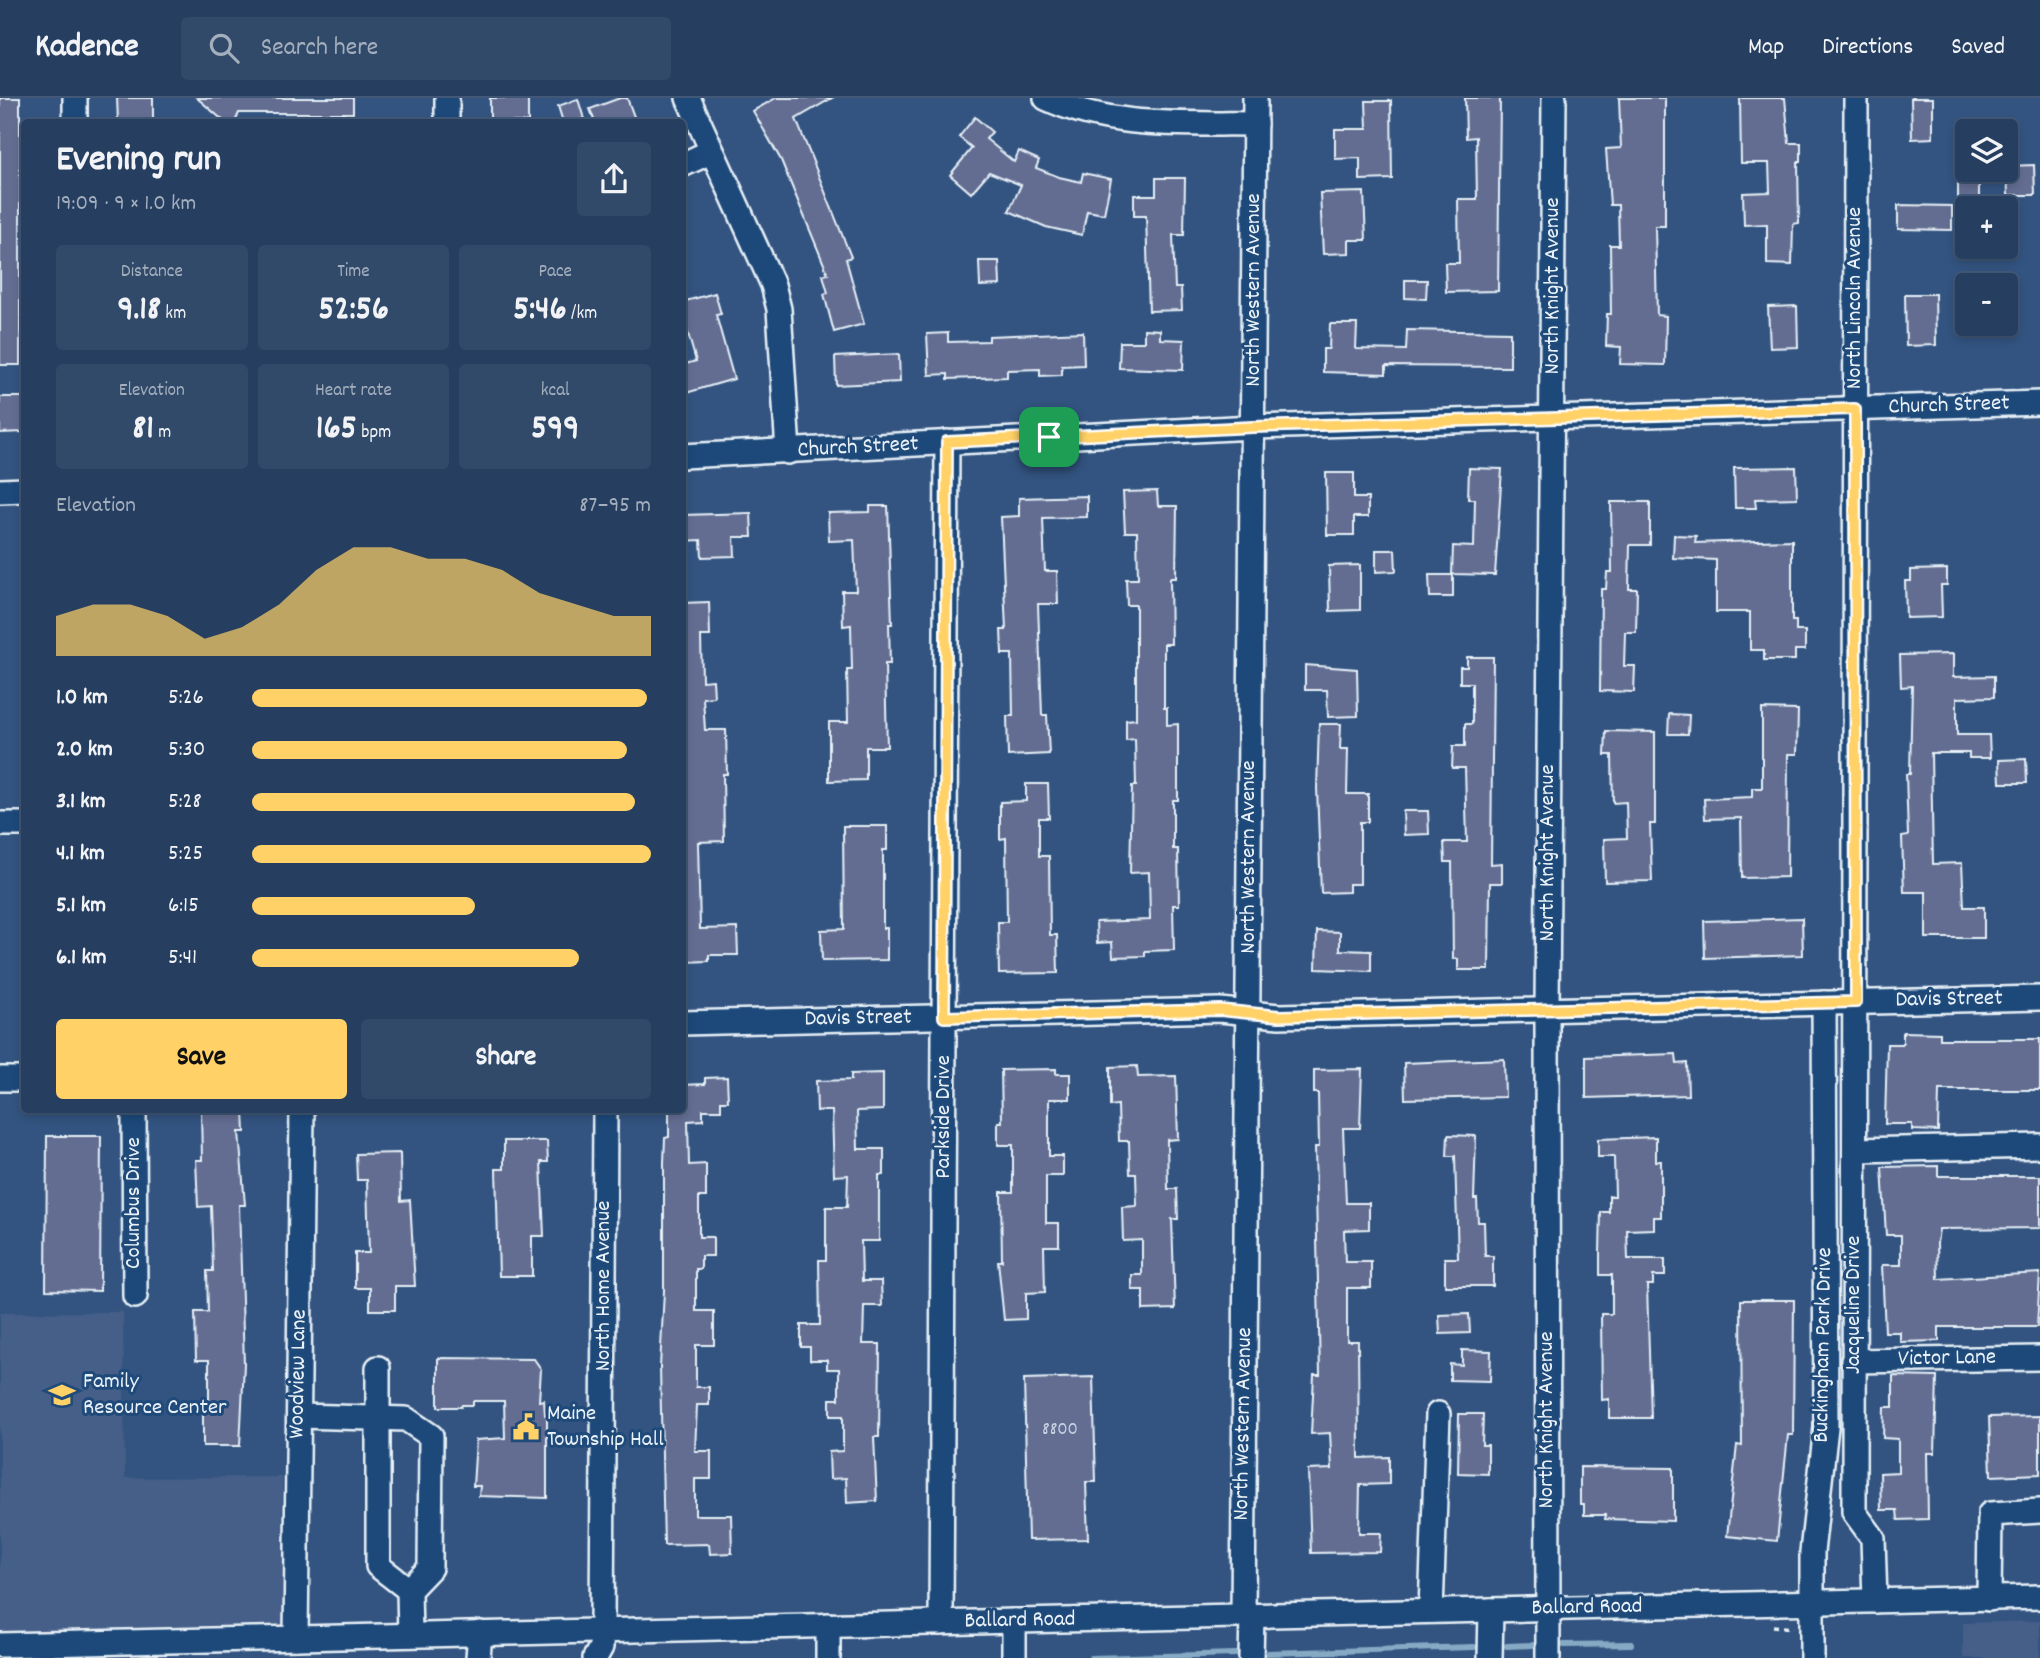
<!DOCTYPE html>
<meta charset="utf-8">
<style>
:root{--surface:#263f61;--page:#324a6a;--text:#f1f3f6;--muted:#a4afbd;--line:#425876;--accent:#ffd166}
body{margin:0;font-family:Dekko,sans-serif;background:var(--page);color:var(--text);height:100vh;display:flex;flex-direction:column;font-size:26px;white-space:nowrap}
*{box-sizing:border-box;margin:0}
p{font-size:23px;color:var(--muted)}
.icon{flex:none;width:38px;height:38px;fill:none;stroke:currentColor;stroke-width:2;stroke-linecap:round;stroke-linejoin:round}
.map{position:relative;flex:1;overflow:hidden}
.details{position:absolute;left:21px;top:21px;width:665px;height:994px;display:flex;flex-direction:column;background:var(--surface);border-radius:7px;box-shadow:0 4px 10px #0003,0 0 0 2px var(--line)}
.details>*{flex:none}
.fabs{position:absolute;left:1955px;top:21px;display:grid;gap:14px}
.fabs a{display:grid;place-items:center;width:63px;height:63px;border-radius:7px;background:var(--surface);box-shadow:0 4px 10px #0003,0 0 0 2px var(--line);font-size:35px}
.pin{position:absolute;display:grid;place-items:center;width:60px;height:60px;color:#fff;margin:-30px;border-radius:14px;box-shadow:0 4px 10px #0006}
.round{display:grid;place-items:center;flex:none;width:74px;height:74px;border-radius:7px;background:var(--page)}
.summary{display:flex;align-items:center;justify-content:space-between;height:119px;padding:0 35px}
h1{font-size:38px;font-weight:700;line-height:52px}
.stats{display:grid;grid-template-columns:repeat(3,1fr);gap:10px;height:119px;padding:7px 35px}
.stats div{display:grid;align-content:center;border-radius:7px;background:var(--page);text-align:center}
.stats b{font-size:35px;font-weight:700}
.stats small{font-size:19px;font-weight:400}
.stats p{font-size:19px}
.chart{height:196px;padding:14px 35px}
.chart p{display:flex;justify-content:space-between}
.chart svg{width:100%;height:126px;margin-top:7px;fill:var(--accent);opacity:.7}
.primary-button{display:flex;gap:14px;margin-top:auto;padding:14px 35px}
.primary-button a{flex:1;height:80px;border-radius:7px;background:var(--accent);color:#111;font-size:28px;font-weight:700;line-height:80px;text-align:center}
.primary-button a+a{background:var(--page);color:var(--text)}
ul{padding:0 35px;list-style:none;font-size:23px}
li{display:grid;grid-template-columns:112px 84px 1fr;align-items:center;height:52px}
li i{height:18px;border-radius:9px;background:var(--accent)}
header{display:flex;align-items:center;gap:42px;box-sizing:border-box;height:98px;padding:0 35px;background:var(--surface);border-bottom:2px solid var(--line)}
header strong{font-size:33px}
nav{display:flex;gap:38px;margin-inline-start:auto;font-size:24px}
.search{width:490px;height:63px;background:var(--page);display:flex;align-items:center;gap:18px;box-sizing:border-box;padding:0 24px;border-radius:7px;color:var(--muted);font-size:26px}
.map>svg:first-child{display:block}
.built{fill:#455f88}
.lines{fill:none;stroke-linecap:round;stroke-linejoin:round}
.stream{stroke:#86aac4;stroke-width:6}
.building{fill:#646d92;stroke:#e8f1f8;stroke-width:2}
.minor-casing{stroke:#e8f1f8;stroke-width:28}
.path{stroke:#e8f1f8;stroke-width:3.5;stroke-dasharray:5 5;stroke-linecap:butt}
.minor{stroke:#1f4a7a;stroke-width:23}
.route-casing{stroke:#fff;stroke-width:14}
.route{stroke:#ffd166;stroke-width:9}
.labels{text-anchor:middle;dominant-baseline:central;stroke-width:6;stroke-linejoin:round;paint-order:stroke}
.number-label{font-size:19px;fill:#c7d0de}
.street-label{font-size:23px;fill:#e8f1f8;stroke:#1f4a7a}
.poi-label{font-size:23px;fill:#e8f1f8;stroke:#1f4a7a;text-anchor:start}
</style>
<header>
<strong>Kadence</strong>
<div class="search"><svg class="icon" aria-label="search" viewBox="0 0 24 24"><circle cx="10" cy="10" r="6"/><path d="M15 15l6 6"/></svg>Search here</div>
<nav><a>Map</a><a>Directions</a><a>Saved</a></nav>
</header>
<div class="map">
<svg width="2040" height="1560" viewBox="0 0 2040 1560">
<rect width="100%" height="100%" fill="#335481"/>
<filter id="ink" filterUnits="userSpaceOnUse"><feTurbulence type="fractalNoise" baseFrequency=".0143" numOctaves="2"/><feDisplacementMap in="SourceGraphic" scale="14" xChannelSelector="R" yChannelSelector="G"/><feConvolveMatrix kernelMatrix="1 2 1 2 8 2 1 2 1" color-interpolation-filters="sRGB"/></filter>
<g filter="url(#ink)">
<!-- built -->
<g class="built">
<path d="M123,1214L125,1380L282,1379L283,1531L0,1533V1215Z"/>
<path d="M2040,1523V1560H1963V1525Z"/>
</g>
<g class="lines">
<!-- stream -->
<g class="stream">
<path d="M1564,1547L1631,1546"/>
<path d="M1507,1548L1532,1547"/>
<path d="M1268,1555L1474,1549"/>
<path d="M1091,1560L1236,1556"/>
</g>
</g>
<!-- building -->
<g class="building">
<rect x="0" y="0" width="20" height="267"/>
<path d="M117,0H153V24H118Z"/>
<path d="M197,0H353V15H239L235,24H225Z"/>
<rect x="490" y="0" width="38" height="24"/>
<path d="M620,0H627L636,24H595L590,11Z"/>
<path d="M776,0H832L796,21L851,159L846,161L864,226L834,234L824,196L828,195L823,177L828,176L781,62L753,13Z"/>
<path d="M1465,0H1500L1498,193L1446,194L1445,165H1459L1458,101H1477L1476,39L1466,40Z"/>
<path d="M1619,0H1665V128H1655L1657,217L1666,218L1665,267L1620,266L1621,249L1606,248L1607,216H1611L1610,147H1619L1618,107H1610L1606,51L1621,50Z"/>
<path d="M1740,0H1785L1789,45H1801V64H1798L1799,125L1793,126L1792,167L1767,166V126L1744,127L1743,95L1770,94L1769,65H1741Z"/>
<path d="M1911,0H1933V40L1912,41Z"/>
<path d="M578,1L584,21L563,24L558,8Z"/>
<path d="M1366,3H1391L1392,81L1360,82V60L1335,61V31H1367Z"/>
<path d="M975,19L992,34L986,41L1014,64L1019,53L1039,62L1036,70L1059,79L1081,84L1083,75L1111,81L1104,116L1087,113L1082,137L1046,129L1009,113L1021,87L989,74L971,95L950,77L972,50L959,39Z"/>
<path d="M2034,67L2035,97H2008L2007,68Z"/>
<path d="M1156,80H1185L1184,137H1173L1175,190H1181L1182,212L1149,213L1146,118H1134V97H1156Z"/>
<rect x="1958" y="83" width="21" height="20"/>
<path d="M1364,94L1366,142H1349V155L1323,156L1320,95Z"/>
<path d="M1898,107L1952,108V132L1898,131Z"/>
<path d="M979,163H999L1000,187L980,188Z"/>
<path d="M1405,182H1427L1426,201L1405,200Z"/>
<path d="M715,195L721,216L716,217L734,281L686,295L682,267L696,263L682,215V204Z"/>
<path d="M1905,196H1935L1936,247L1906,248Z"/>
<path d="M1797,208L1798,249L1770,250L1768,209Z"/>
<path d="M1330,226H1357L1356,251L1406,252L1407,232L1510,234V269L1386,268V276L1323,274V251H1329Z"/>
<path d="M1144,231L1160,232V241L1184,242L1183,272L1119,270L1120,244H1144Z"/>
<path d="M1083,234L1084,267L1062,268V277L1040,278V271L1007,272V279L948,281V276L929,277L927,236L948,235V244L989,243V238Z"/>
<path d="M899,256L900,284L836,287L835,259Z"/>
<path d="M0,299H24V334L0,335Z"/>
<path d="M1796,369L1797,400L1755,401L1756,410H1735L1734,370Z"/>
<path d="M1469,370L1502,371L1495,477L1452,476L1453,448L1474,449L1475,401H1468Z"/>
<path d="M1326,375H1354V400H1368V419H1354V437H1327Z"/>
<path d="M1157,393L1158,408H1177L1176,480H1170L1171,546H1164V610H1167V627L1178,626V702H1173V751H1178L1179,807H1173L1174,852L1145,853V858L1113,859L1112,844L1097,845L1096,824L1150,822L1149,774L1130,775L1132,688H1136L1135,641L1126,642V622L1136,621V507H1127L1126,481H1138L1137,434H1125L1123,394Z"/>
<path d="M1087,398V419L1043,420L1045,473H1057L1058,506H1038L1042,617H1047L1049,656L1008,658L1007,618H1013L1012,556H1002L1001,532H1006L1001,419L1019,418V400Z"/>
<path d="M1611,404H1650V447H1630L1629,491H1637L1636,534H1625L1624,568H1635L1634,594L1600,593L1601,491H1606L1607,474H1612Z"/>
<path d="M870,408H888L892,526H889L890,566H885L887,649H866V682L829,683V624H848L847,572H852L851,527L843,528L842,493H856L854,442L829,443L828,415L870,414Z"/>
<path d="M751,415L752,439H734L735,458L702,459L701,442L682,443V417Z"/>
<path d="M1674,437L1696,438L1695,445L1792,442V523H1796V533H1805V552H1795V562H1764V552H1750V514H1716V462L1673,460Z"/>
<path d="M1376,452H1395L1396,473L1376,474Z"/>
<path d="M1360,467V512L1330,513L1329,468Z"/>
<path d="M1947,471V487H1941L1942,519L1906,520L1905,483H1911V472Z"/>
<path d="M1429,477H1453V499H1430Z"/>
<path d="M709,504L710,538H701L702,583L713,582L714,599L703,600L705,632H726L727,676H723L724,743L698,744L700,831L737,830L738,857H709V863L682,864V505Z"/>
<path d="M1953,556V579L1994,578V599L1957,600V637H1989L1990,660H1969V655H1931L1933,766L1962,765L1964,809H1984V840H1926V794H1904L1902,739L1908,738L1906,676H1910L1912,588L1901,589L1900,557Z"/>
<path d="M1467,559H1493L1491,766L1502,765V785H1490L1489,872H1458V861H1453L1452,764H1445L1444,744H1467L1465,670H1452L1453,648H1465V626H1472V585H1460V569H1467Z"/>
<path d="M1305,567L1357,571L1358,618L1328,619L1327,592H1305Z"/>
<path d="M1762,611L1798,612L1797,656H1788L1787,779L1742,780L1741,720L1705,721L1704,701L1752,699V690H1762Z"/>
<path d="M1669,616L1689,617L1688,636H1668Z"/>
<path d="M1319,626H1341L1340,651H1348L1347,696H1368V724H1360V786H1349V794L1321,795L1317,690Z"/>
<path d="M1606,633L1655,634V726H1650L1652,783L1605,784L1604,741L1627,740L1626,704L1613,705L1612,657H1605Z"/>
<path d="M2026,661L2027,685H2000L1999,662Z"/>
<path d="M1026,686H1048L1049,720H1039V758H1049L1050,837H1057L1058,875L999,876L998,824H1007L1006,740L1000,741V704L1026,703Z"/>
<path d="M1403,713H1428L1429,736L1404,737Z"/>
<path d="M843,728H887V752H883V830H887V862L822,863L821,832L844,831Z"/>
<path d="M1802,820L1803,857L1705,860L1704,823Z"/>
<path d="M1317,833L1340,834V852L1371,853V873L1316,871Z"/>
<path d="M1903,934L1940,935V941H2040V992H1939L1938,1033L1912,1032V1026H1885L1887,946H1903Z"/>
<path d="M1676,956L1677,966L1687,965L1688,997L1586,1000V959Z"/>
<path d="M1504,961L1505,999L1405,1001L1404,965Z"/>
<path d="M1137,968L1138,979L1176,978L1178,1041L1167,1042L1168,1091H1177L1178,1121H1172L1175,1211L1143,1212V1192H1132V1177H1142V1142L1123,1143L1122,1109L1137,1108L1136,1076H1130L1129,1043H1119L1118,1007L1110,1008V969Z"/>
<path d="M1056,971V976H1070V1001H1049V1058H1063V1078H1046V1125H1059V1148H1044L1045,1194L1026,1195V1221L1004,1222L998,1163H1002L1001,1094H1013V1047H998V1024H1002L1001,972Z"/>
<path d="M1362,971L1360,1030H1343L1346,1105H1369V1131L1344,1132L1345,1164H1371V1190H1347V1243H1358L1359,1360L1389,1359V1386L1360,1387L1359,1435H1381L1380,1454L1311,1455L1308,1372L1332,1371L1330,1335L1311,1336L1314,1277H1320L1315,1049H1319L1318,995H1314V972Z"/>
<path d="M883,975V1012L857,1013L858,1051H884V1077H879V1143H861L862,1183H881L882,1208H864L863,1246H880L879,1339H874L877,1403L847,1405L846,1380L830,1381L829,1354L843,1353V1318H830V1301H839V1271H827V1262H810V1249H801V1227H820L819,1162H826V1109H847L848,1077L834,1078L832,1013H817L816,983L851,982V976Z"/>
<path d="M727,979L728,1003H721V1012H703V1022L688,1023L689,1067L706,1066V1099H699V1139H713V1158H701V1171H696V1213H714V1247H696V1289H709V1307H697L695,1353H711V1381H695V1417H731L732,1455L710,1456L709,1446L664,1447L660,1269L664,1193V1064L665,1040L669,1039V1012H682V987L705,986V980Z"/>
<path d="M201,1012H244L245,1034H239L245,1107H239L244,1266L240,1348H203V1310H209V1262H196L195,1214H208L207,1173H213L211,1108L198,1109L196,1062H202Z"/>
<path d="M1448,1037L1476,1038L1474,1101H1477L1478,1124H1484L1485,1158H1493V1188H1445V1160H1458L1455,1058H1447Z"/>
<path d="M47,1038H101L100,1193L46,1192Z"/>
<path d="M1656,1039V1063H1661V1119H1654V1131L1627,1132L1628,1161H1665V1178H1653V1187H1647L1651,1320H1609V1301L1602,1302L1601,1216H1612V1177H1600V1153L1601,1114H1609V1098H1615L1614,1059H1598V1041Z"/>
<path d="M504,1043H547L548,1064H541L544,1138H532V1178H499L496,1071H504Z"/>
<path d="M400,1055L401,1103L410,1102L415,1188H395V1212H370V1190H355V1155H369L367,1082H357L356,1056Z"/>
<path d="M1938,1068V1078H2040V1130L1939,1131L1937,1145L1938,1181L2040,1175L2037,1229H1939V1243L1900,1244V1234H1885L1882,1167H1901V1137H1886L1882,1069Z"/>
<path d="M1741,1202H1794L1793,1337H1788L1777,1443L1727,1438L1737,1347L1742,1348Z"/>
<path d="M1469,1216L1470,1235L1440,1236L1439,1217Z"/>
<path d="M1462,1252L1491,1253L1490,1283L1450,1282V1266L1462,1267Z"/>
<path d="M438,1260L534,1261L541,1271L539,1303L544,1302L545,1317H547V1400L479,1398L480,1388H473L476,1342L505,1340L504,1303H473V1307H462L461,1309H438Z"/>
<path d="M1893,1278L1937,1279L1935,1355H1927L1928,1421L1898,1422L1897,1412H1881L1880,1375L1898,1374V1341L1883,1340L1884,1309H1893Z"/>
<path d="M1093,1279L1096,1384H1086L1088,1441L1028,1442L1024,1281Z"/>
<path d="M1459,1316H1483L1482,1347H1488V1376L1458,1375Z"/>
<path d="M2040,1318V1376L1991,1378L1989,1319Z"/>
<path d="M1580,1369L1673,1370V1423L1605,1421V1417H1584V1406H1580Z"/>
</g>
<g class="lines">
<!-- minor casing -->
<g class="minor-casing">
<g id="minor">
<path d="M75,0V24"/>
<path d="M688,0L773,187L779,211L788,354"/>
<path d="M1046,0C1112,31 1184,25 1255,26"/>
<path d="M1856,0L1854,1414L1873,1440L1875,1503"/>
<path d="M447,24V0"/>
<path d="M682,67L710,54"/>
<path d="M682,358L1253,329L2040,305"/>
<path d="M0,393L24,392"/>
<path d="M0,726H24"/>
<path d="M682,925L1220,912L1279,918L2040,900"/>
<path d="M0,981H24"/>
<path d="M134,1012L135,1198"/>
<path d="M1855,1052L2040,1048"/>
<path d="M1853,1263L2040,1260"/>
<path d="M378,1270V1468L409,1492"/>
<path d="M299,1318L406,1321L431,1338L430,1470L409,1492L410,1537"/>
<path d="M1989,1501L1990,1416L2040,1413"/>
<path d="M1431,1513L1438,1316"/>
<path d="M1243,1518L1255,0"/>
<path d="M941,1525L947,344"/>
<path d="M828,1527V1560"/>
<path d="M296,1540L302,1012"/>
<path d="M0,1547L2040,1499"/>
<path d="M478,1560L480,1535"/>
<path d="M595,1560L601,1549L602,1532L605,1012"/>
<path d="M1014,1560V1523"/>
<path d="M1251,1560L1252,1518"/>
<path d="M1490,1560L1491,1512"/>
<path d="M1548,1560L1547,912L1554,0"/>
<path d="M1812,1560V1454L1826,1329L1824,905"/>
</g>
</g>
<!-- path -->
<path class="path" d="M1773,1528L1793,1530"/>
<!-- minor -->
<use href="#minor" class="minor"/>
</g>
</g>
<g class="lines" filter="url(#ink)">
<!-- route casing -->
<g class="route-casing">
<path id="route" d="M1855,311L1856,904L1279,918L1220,912L944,919L947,344L1253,329Z"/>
</g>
<!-- route -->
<use href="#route" class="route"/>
</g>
<!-- icons -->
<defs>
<g id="school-bare" transform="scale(2.1)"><path d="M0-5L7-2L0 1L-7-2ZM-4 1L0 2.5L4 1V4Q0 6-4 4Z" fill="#ffd166" stroke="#1f4a7a" stroke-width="2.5" paint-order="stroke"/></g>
<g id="civic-bare" transform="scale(2.1)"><path d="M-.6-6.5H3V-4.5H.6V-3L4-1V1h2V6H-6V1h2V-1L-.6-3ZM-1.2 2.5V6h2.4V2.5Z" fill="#ffd166" stroke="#1f4a7a" stroke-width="2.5" paint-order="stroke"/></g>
</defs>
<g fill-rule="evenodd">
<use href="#school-bare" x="62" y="1297"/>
<use href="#civic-bare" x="526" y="1329"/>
</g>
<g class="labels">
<!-- number labels -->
<g class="number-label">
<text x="1060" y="1332">8800</text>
</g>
<!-- street labels -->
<g class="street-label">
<text transform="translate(1553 188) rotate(-90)">North Knight Avenue</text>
<text transform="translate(1254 192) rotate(-90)">North Western Avenue</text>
<text transform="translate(1855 200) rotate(-90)">North Lincoln Avenue</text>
<text transform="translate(1949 308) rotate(-2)">Church Street</text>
<text transform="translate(858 350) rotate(-3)">Church Street</text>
<text transform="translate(1548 755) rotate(-90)">North Knight Avenue</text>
<text transform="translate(1249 759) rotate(-90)">North Western Avenue</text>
<text transform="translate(1949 902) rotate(-1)">Davis Street</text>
<text transform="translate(858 921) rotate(-1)">Davis Street</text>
<text transform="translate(944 1019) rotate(-90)">Parkside Drive</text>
<text transform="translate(134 1105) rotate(-90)">Columbus Drive</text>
<text transform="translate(604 1188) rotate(-90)">North Home Avenue</text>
<text transform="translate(1854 1207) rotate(-90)">Jacqueline Drive</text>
<text transform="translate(1824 1247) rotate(-89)">Buckingham Park Drive</text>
<text transform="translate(1947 1261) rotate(-1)">Victor Lane</text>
<text transform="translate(299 1276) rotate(-89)">Woodview Lane</text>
<text transform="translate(1547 1322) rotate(-90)">North Knight Avenue</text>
<text transform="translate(1244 1326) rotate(-89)">North Western Avenue</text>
<text transform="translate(1587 1510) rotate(-1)">Ballard Road</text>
<text transform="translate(1020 1523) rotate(-1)">Ballard Road</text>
</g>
<!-- poi labels -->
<g class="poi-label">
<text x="83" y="1284">Family<tspan x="83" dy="26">Resource Center</tspan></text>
<text x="547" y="1316">Maine<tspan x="547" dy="26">Township Hall</tspan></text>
</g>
</g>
</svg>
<div class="fabs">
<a><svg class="icon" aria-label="layers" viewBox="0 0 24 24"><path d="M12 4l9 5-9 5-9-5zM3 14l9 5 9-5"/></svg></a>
<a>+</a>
<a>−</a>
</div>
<div class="pin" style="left:1049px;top:339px;background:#1e9e55"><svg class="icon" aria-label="arrive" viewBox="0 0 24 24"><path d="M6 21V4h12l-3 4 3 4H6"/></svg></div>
<section class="details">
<div class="summary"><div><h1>Evening run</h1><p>19:09 · 9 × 1.0 km</p></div><a class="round"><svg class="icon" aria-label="share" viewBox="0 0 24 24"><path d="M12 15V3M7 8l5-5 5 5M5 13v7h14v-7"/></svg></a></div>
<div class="stats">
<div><p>Distance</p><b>9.18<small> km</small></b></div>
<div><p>Time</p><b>52:56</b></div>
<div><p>Pace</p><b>5:46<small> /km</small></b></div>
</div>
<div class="stats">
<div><p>Elevation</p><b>81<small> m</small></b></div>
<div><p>Heart rate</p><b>165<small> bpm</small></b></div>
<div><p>kcal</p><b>599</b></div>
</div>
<div class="chart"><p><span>Elevation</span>87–95 m</p>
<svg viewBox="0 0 160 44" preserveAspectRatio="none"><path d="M0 44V30L10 26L20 26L30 30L40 38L50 34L60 26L70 14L80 6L90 6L100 10L110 10L120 14L130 22L140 26L150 30L160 30V44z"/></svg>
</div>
<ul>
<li><b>1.0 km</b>5:26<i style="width:99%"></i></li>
<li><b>2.0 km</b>5:30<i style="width:94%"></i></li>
<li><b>3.1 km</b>5:28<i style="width:96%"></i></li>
<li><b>4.1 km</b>5:25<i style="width:100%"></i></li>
<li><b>5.1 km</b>6:15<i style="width:56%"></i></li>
<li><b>6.1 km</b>5:41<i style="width:82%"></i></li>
</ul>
<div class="primary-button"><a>Save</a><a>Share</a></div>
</section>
</div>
